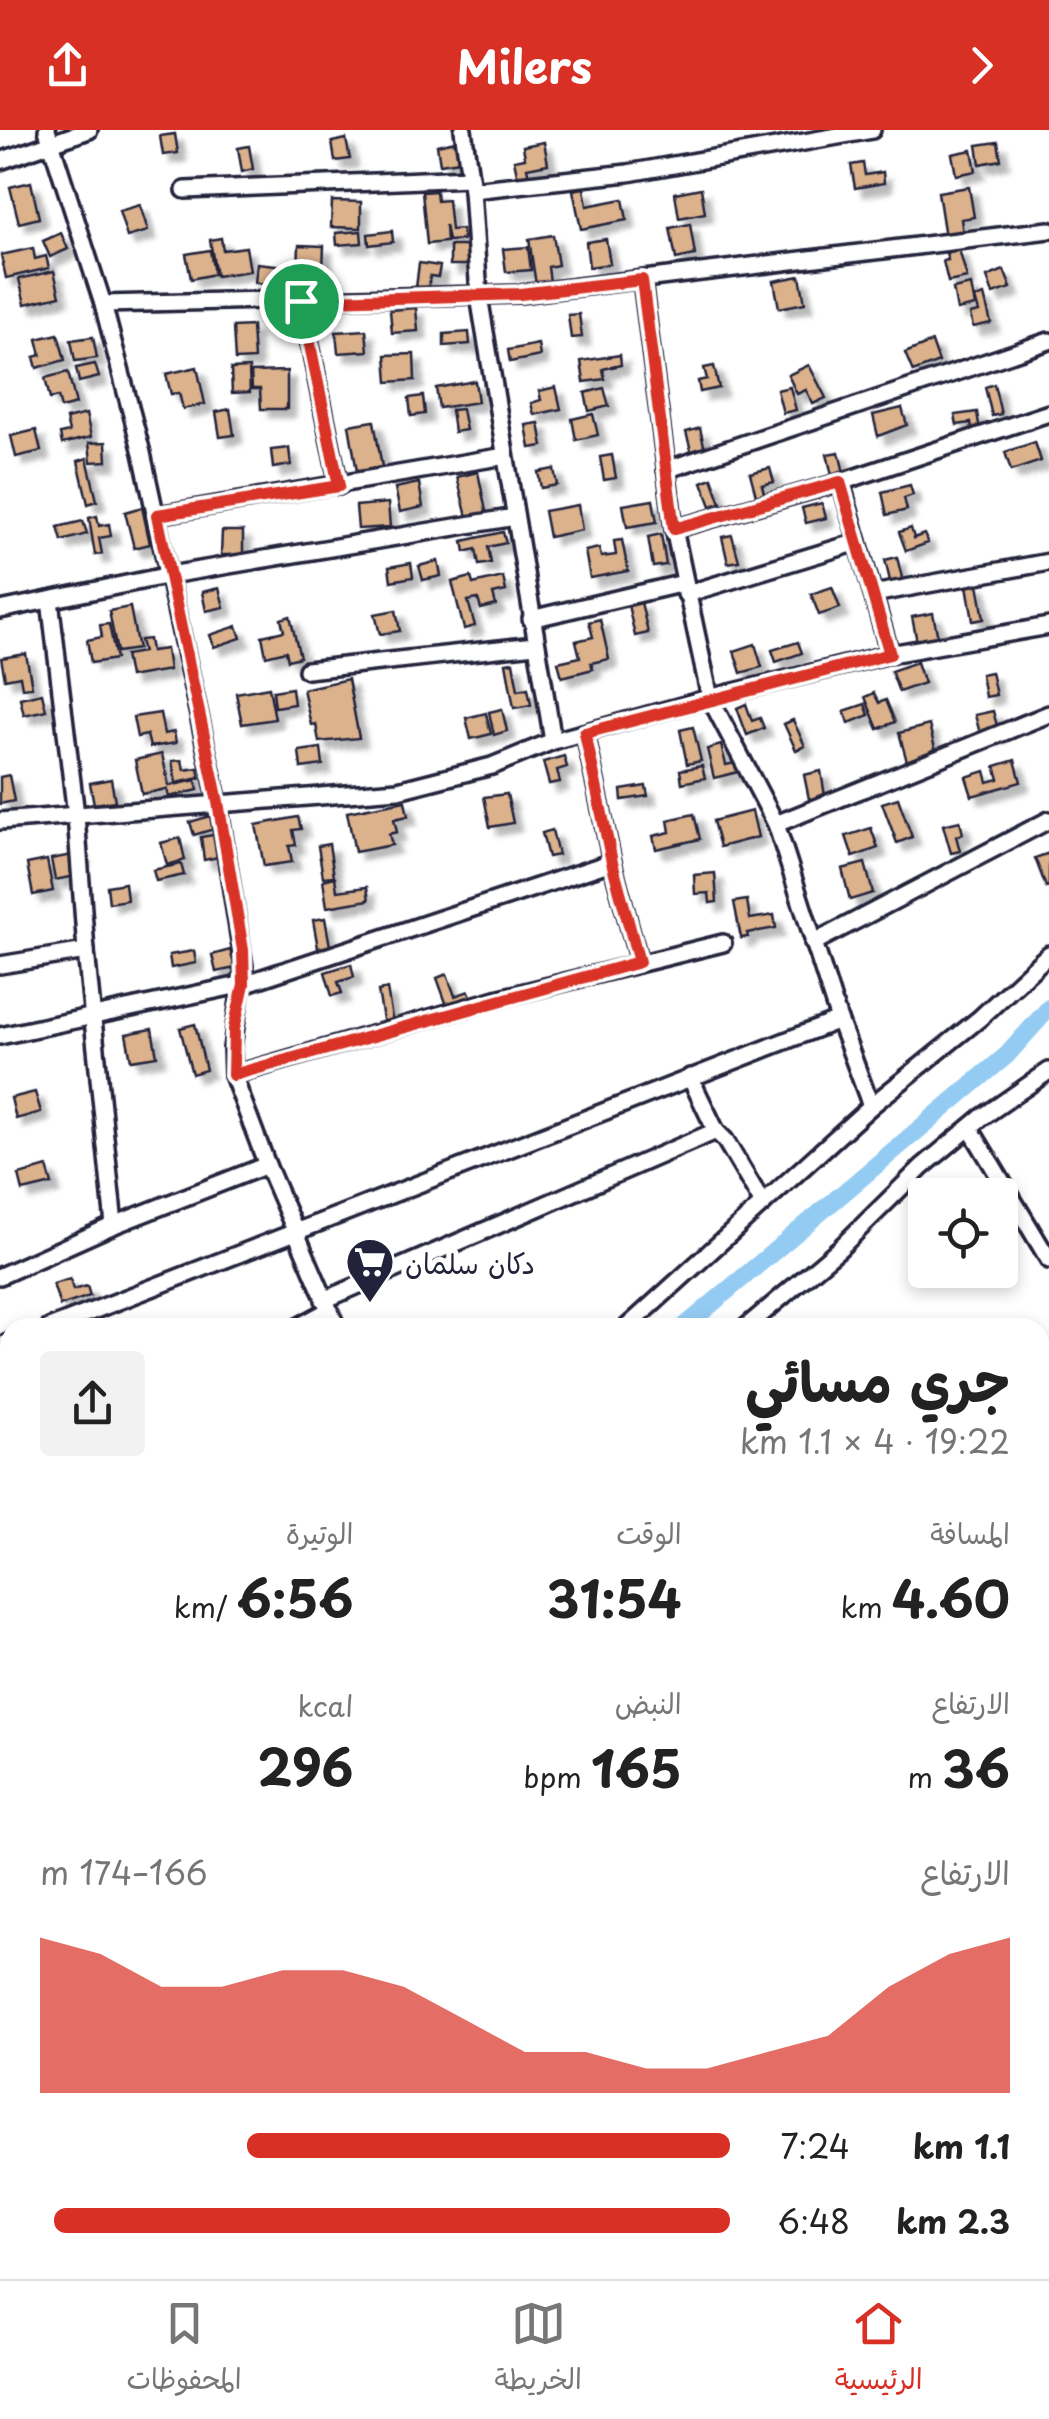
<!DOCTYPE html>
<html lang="ar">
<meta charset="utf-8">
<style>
:root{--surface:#fff;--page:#f2f2f2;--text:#222;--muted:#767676;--line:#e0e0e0;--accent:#d93025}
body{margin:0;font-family:"Playpen Sans","Playpen Sans Arabic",sans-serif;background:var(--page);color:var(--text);direction:rtl;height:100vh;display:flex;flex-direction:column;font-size:38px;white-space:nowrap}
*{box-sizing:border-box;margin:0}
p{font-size:32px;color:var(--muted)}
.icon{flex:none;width:55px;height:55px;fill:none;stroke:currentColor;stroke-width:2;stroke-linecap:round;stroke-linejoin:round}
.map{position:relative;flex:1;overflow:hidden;direction:ltr}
.drawer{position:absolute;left:0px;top:1188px;width:1050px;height:962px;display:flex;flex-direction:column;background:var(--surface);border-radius:30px 30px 0 0;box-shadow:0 5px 15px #0003;direction:rtl}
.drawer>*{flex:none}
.fabs{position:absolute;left:908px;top:1048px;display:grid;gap:20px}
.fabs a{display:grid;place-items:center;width:110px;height:110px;border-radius:10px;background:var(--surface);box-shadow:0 5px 15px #0003;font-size:50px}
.pin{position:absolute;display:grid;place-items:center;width:85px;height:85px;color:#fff;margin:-42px;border:5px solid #fff;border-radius:50%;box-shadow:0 2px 10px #0007}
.round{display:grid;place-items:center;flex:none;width:105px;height:105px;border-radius:10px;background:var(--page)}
.summary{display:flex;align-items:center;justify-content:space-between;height:170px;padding:0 40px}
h1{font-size:55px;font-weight:700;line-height:75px}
.stats{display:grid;grid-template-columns:repeat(3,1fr);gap:15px;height:170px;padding:10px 40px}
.stats div{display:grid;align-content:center}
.stats b{font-size:50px;font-weight:700}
.stats small{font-size:28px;font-weight:400}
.stats p{font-size:28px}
.chart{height:280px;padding:20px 40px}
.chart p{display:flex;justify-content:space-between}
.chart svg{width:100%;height:180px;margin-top:10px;fill:var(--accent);opacity:.7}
ul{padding:0 40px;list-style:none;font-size:32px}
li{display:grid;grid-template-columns:160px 120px 1fr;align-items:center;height:75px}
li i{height:25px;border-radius:12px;background:var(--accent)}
header{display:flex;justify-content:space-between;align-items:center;height:130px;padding:0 40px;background:var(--accent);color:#fff;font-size:45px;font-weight:700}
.menu{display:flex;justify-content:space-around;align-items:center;height:140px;border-top:2px solid var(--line);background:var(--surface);font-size:28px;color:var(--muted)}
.menu a{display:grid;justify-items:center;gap:5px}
.menu .active{color:var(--accent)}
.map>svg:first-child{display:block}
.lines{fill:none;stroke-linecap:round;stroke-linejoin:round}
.canal{stroke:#94cbf3;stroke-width:18}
.building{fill:#dbb28c;stroke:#22223b;stroke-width:2.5;filter:url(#shadow)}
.street-casing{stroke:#22223b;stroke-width:22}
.street{stroke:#fff;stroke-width:15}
.route-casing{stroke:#fff;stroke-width:20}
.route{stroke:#d93025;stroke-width:12}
.labels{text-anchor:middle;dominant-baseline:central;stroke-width:10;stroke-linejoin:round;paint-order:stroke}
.poi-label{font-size:28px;fill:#22223b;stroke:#fff;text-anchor:start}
</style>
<header><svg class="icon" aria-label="forward" viewBox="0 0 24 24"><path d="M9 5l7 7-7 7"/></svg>Milers<svg class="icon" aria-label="share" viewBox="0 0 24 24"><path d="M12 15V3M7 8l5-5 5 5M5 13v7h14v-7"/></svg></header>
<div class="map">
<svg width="1049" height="2149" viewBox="0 0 1049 2149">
<defs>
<filter id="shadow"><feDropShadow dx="8" dy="8" stdDeviation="2.5" flood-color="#0004"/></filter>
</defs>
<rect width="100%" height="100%" fill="#fff"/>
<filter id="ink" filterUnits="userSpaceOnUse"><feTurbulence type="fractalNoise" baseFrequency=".01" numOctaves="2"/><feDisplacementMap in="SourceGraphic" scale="20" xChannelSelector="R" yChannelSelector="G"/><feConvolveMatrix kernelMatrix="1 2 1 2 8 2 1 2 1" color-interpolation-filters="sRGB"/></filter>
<g filter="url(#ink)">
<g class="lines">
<!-- canal -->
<g class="canal">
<path d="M683,1198L1007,925L1049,878"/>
<path d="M0,1818L10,1808"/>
</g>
</g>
<!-- building -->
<g class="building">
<path d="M175,4L178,23L163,25L160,6Z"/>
<path d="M346,9L350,29L335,31L332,12Z"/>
<path d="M455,11L459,31L440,34L437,15Z"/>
<path d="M544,12L548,34L527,38L529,47L518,49L514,30L525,28L523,16Z"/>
<path d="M998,12L1001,30L980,34L977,15Z"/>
<path d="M249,16L253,39L242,42L238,18Z"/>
<path d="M972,20L976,41L956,45L952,24Z"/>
<path d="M863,33L865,45L883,42L884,53L855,58L851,35Z"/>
<path d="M31,52L39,88L19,93L10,57Z"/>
<path d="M969,57L974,87L961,89L963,104L945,107L938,62Z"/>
<path d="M584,58L587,76L623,69L627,90L581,99L573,60Z"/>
<path d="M701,58L705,83L679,88L675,63Z"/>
<path d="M436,61L437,71L448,70L451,100L462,99L463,110L448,111L445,95L446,112L427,114L422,62Z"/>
<path d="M332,71L361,72V98L331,97Z"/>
<path d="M140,75L148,101L127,107L119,81Z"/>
<path d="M690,94L695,125L676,129L670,98Z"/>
<path d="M361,101L362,113L337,115L336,103Z"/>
<path d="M392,101L393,112L369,115L368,104Z"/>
<path d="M61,103L68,119L50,127L43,111Z"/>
<path d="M553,105L558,135L548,137L550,152L536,155L529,109Z"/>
<path d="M221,108L223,120L246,117L250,141L216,146L210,110Z"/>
<path d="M606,109L610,134L589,137L586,112Z"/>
<path d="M299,115L324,116L323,139L298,138Z"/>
<rect x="450" y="116" width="20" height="19"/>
<path d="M528,117L531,140L506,142L503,119Z"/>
<path d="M33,118L35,129L46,126L49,138L6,148L1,125Z"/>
<path d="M959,119L967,148L948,152L943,131L948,130L946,123Z"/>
<path d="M210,120L214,144L191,149L186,124Z"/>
<path d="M257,133L286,136L284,156L255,153Z"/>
<path d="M419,133L440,136L438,147L430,146L428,160L416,158Z"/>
<path d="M1004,140L1011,158L993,164L987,147Z"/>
<path d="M54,141L60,166L25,174L19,149Z"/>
<path d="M800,146L805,173L779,178L774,151Z"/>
<path d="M971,155L975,176L957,180L953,159Z"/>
<path d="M984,165L991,193L973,197L970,184L979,182L975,168Z"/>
<path d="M416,178L418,201L392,203L390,180Z"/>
<path d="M579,184L582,207L571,208L568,185Z"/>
<path d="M252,196L254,229L235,230L233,197Z"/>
<path d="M366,200L368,221L338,223L336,202Z"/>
<path d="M469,202L470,214L444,216V204Z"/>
<path d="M58,204L65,230L37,238L34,227L41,225L37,209Z"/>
<path d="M93,207L97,228L75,231L71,210Z"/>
<path d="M932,212L939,232L913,242L905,223Z"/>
<path d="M538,214L540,226L510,232L508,220Z"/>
<path d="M414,224L415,250L388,252L386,225Z"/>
<path d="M620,225L621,235L603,239L605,249L584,252L581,231Z"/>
<path d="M95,234L99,247L79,252L76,238Z"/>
<path d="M809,235L826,268L813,274L806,260L797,264L788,245Z"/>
<path d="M714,236L719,258L700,262L698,251L707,249L704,238Z"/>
<path d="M197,237L205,274L183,279L179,263L171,264L166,244Z"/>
<path d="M249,238L250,262L232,263L231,239Z"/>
<path d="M287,241V279H261L260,259H252L251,242Z"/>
<path d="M68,242L76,274L61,278L58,267L50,269L45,248Z"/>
<path d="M475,251L478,272L439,278L436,258Z"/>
<path d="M994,254L1001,284L992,286L985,257Z"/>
<path d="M556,257L561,279L534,285L531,273L541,270L539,261Z"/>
<path d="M790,257L796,280L783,283L777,260Z"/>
<path d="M604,258L609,276L589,281L585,263Z"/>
<path d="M423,266L425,284L411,286L409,268Z"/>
<path d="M902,278L907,295L878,306L873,285Z"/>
<path d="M230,279L234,305L220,307L216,282Z"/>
<path d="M462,279L466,300L454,302L451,280Z"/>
<path d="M977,282L980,301L973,302L971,293L957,295L955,285Z"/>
<path d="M86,284L91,307L62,314L60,304L69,302L66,289Z"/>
<path d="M593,284L598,305L576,310L572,289Z"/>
<path d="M374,291L382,337L357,342L349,295Z"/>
<path d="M539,293L543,316L530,318L526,295Z"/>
<path d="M700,298L705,320L692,324L686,302Z"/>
<path d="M36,300L41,321L16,327L11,306Z"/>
<path d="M106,312L107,331L91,332L89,313Z"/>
<path d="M1035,312L1041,331L1011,341L1005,322Z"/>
<path d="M289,318L291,335L273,338L271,320Z"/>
<path d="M839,322L845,347L833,350L827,324Z"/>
<path d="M612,325L616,348L604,350L600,327Z"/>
<path d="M87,328L97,371L88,374L78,331Z"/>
<path d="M770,338L774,352L762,355L766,371L758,373L750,343Z"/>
<path d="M554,339L557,355L541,358L538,342Z"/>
<path d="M478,342L487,386L468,391L457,347Z"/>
<path d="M712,348L721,373L711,376L702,352Z"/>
<path d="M419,353L423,377L400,382L395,358Z"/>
<path d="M910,355L913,365L904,368L907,380L887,385L882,362Z"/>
<path d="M653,370L657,392L627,397L623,375Z"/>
<path d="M388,373L390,397L358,399L356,376Z"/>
<path d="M822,373L826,388L806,393L802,378Z"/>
<path d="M578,375L582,400L549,407L544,381Z"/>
<path d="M142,377L150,414L134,418L125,382Z"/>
<path d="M97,386L99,396L109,394L111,406L99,408L102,424L95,425L89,388Z"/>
<path d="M83,391L87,404L62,411L58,397Z"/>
<path d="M911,398L914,408L924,404L928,413L906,421L899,402Z"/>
<path d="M222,401H243V425H221Z"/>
<path d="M503,402L506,413L488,417L491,433L479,435L476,419L465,422L463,411Z"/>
<path d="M661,404L666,435L653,437L648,407Z"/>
<path d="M732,405L739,431L728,433L722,407Z"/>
<path d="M622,410L628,441L590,448L585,421L599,418L601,427L616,425L614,411Z"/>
<path d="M897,427L903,452L891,455L885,430Z"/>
<path d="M438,431L441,446L423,450L419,436Z"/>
<path d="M411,433L413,447L391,451L389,437Z"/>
<path d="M471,447L473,454L503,447L506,461L493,464L496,475L481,479L478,469L468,471L475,496L464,499L452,452Z"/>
<path d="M978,453L984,489L973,491L967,455Z"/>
<path d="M832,457L840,478L819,485L811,464Z"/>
<path d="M219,458L224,477L206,481L202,462Z"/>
<path d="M641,472L648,503L635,506L628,475Z"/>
<path d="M130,477L138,519L117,522L109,481Z"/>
<path d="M396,480L400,501L380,504L375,484Z"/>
<path d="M933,483L938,508L917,512L912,487Z"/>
<path d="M290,486L300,527L288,530L286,521L266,526L262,506L284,501L281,489Z"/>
<path d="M600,489L609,529L591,533L593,539L562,547L558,532L580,527L576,511L593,507L589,492Z"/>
<path d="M109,494L116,529L91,533L87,510L102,507L100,495Z"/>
<path d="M237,496L241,508L214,517L210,505Z"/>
<path d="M149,509L151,521L166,519L169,540L129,547L125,525L143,522L140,510Z"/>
<path d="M798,512L802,523L776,532L772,520Z"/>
<path d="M755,514L762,537L741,543L734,521Z"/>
<path d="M26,524L32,557L22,558L20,546L5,549L1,528Z"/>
<path d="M513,532L518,560L528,558L531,575L514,578L506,533Z"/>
<path d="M917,532L924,553L899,562L891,541Z"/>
<path d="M991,542L996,565L985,567L981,544Z"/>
<path d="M348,549L359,608L319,612L316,594L311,595L303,559Z"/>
<path d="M269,557L275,589L242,594L236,563Z"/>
<path d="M292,558L294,574L275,577L273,561Z"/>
<path d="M42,563L46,580L24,585L20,568Z"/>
<path d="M874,563L879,573L886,570L895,592L878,599L865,567Z"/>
<path d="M746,574L752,591L760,588L764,598L747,605L737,578Z"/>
<path d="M865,574L869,585L849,593L844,581Z"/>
<path d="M502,579L507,601L494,605L489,582Z"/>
<path d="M993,581L999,603L981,607L975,585Z"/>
<path d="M160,583L164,604L174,602L176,613L150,617L147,605L137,607L133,587Z"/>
<path d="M486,583L491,604L471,609L466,588Z"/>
<path d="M793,590L805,616L796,620L784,594Z"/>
<path d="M929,595L937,626L908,635L899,603Z"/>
<path d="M693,597L701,631L687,634L680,600Z"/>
<path d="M721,615L726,635L744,631L746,640L714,648L707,619Z"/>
<path d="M321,618L323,635L301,638L299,621Z"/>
<path d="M162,624L169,656L196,650L198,660L169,667L167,659L142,664L135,630Z"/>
<path d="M564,626L567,637L557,640L560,652L549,654L543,632Z"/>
<path d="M182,630L184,640L198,638L200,648L176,653L172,631Z"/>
<path d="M1015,630L1021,652L972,666L966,647L985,641L988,652L999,649L995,636Z"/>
<path d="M702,636L705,648L682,653L680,640Z"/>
<path d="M821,641L825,666L809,669L804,645Z"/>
<path d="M9,645L14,671L0,674V647Z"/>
<path d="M111,649L115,671L94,674L90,653Z"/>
<path d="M646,656L648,666L622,670L621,660Z"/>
<path d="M507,664L513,693L490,697L484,667Z"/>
<path d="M898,668L912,707L897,713L882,673Z"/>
<path d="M405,671L408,686L394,689L397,702L389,704L392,715L355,722L347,682Z"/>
<path d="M752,681L758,707L720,717L713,691Z"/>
<path d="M694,684L700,709L656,719L653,706L670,702L668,690Z"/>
<path d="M210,686L214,699L194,705L190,692Z"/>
<path d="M298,687L301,699L293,700L296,715L289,716L292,732L264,736L256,695Z"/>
<path d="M960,691L963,704L956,706L960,721L951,723L943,695Z"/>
<path d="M871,698L878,718L853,727L846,706Z"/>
<path d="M552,700L558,725L548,727L542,703Z"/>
<path d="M219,704L223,726L204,730L201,707Z"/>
<path d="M180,708L185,730L167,735L161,713Z"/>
<path d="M329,714L334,746L323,747L318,716Z"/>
<path d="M82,723L75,746L55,750L51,729Z"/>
<path d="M1049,723V756L1046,757L1035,728Z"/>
<path d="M47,730L53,761L33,765L27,734Z"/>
<path d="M865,733L873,763L850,770L842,739Z"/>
<path d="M181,734L184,745L156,751L153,740Z"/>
<path d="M715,743L717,772L710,773L709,763L695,764L694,745Z"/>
<path d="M335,747L337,761L367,757L369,770L327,777L323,750Z"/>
<path d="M125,753L127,770L109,773L107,756Z"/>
<path d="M747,770L750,789L774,785L776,798L747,803L748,807L741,808L734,772Z"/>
<path d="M325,788L330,816L318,818L313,790Z"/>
<path d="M230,820L235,838L216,842L212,825Z"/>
<path d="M194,821L196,833L171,838L169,825Z"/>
<path d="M351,834L354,847L338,852L342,863L332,866L325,842Z"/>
<path d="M447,844L455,866L469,861L473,872L449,881L437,848Z"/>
<path d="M387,859L393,893L384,895L378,861Z"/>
<path d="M195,894L206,940L192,944L180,898Z"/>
<path d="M152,899L157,926L131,930L126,904Z"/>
<path d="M35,962L41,982L16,989L11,968Z"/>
<path d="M47,1037L52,1054L23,1061L19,1045Z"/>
<path d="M70,1149L73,1160L87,1156L90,1166L60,1176L53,1154Z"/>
<path d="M10,1430V1478L6,1480L0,1461V1442L9,1439L6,1431Z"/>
<path d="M203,2140L204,2149H167L166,2142Z"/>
<path d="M212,2140H246L247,2148L213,2149Z"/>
</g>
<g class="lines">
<!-- street casing -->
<g class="street-casing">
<g id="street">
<path d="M47,0L103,174L142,323L218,673L244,836L232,918L233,945L267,1035L337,1198"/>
<path d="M463,0L472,60L479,166L553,611"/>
<path d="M0,31L89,0"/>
<path d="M185,60L470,48"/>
<path d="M472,60L628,43L872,0"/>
<path d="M642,150L674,399L710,568L776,694L839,890L871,976"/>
<path d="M301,171L339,356"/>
<path d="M103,174L520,164L1049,100"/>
<path d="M666,340L1049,211"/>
<path d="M841,352L890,524"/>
<path d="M157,385L505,326"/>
<path d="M674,399L841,352L1049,283"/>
<path d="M686,464L858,412"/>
<path d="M873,464L1049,432"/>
<path d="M50,470L76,685L86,821L114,1095"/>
<path d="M0,480L170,445L515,387"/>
<path d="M531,489L684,453"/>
<path d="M307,540L535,515"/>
<path d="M585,603L612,732L639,832"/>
<path d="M0,691L398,660L492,636L553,611L710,568L890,524L1049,496"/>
<path d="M776,694L1049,584"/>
<path d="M813,813L1049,690"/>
<path d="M0,835L86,821"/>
<path d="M0,906L244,854L612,732"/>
<path d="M233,945L496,869L723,813"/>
<path d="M690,947L716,1001L725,1010L763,1074"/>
<path d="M970,998L1049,1130"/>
<path d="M0,1146L114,1095L267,1035"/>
<path d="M324,1170L716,1001"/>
<path d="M49,1198L839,890"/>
<path d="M296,1198L329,1180"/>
<path d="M626,1198L871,976L980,888L1049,824"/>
<path d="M745,1198L840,1118L922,1037L981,988L1049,941"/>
<path d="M0,1216L10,1212"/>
<path d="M0,1248L10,1279"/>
<path d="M0,1353L10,1348"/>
<path d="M0,1494L10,1491"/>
<path d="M0,1654L10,1651"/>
<path d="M0,1759L10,1751"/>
<path d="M0,1837L10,1828"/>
<path d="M0,2004L10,2010"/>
<path d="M0,2060L10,2095"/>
<path d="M0,2114L10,2128"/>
<path d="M264,2140L268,2149"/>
<path d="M26,2149L56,2140"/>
<path d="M657,2149L670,2140"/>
</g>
</g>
<!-- street -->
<use href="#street" class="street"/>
</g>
</g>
<g class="lines" filter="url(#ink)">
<!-- route casing -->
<g class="route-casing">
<path id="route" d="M642,150L674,399L840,352L890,524L585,603L612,732L639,832L233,945L234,899L244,854L243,820L218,672L157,385L339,356L301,171L520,164Z"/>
</g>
<!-- route -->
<use href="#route" class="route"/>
</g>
<!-- icons -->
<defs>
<g id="supermarket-pin" transform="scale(2.5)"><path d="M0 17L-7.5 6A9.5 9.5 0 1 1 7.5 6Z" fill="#22223b" stroke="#fff"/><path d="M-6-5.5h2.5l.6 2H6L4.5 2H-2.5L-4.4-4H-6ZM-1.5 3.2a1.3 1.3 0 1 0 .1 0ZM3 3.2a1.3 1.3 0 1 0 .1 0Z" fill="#fff"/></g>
</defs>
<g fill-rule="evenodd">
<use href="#supermarket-pin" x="370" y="1132"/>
</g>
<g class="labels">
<!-- poi labels -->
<g class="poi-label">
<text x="405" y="1132">دكان سلمان</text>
</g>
</g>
</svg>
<div class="fabs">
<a><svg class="icon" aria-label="locate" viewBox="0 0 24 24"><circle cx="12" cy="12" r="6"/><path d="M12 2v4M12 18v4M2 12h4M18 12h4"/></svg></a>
</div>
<div class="pin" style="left:301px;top:171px;background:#1e9e55"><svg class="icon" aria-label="arrive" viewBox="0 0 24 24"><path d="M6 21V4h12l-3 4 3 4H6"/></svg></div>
<section class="drawer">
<div class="summary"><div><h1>جري مسائي</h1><p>19:22 · 4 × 1.1 km</p></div><a class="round"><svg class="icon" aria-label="share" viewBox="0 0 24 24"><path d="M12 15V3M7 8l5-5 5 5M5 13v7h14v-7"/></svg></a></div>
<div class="stats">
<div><p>المسافة</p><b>4.60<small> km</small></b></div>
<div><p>الوقت</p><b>31:54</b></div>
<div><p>الوتيرة</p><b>6:56<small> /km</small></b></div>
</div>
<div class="stats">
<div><p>الارتفاع</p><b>36<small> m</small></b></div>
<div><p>النبض</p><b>165<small> bpm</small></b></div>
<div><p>kcal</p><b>296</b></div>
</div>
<div class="chart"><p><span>الارتفاع</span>166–174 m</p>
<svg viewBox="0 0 160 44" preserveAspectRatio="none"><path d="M0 44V6L10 10L20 18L30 18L40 14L50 14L60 18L70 26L80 34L90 34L100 38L110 38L120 34L130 30L140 18L150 10L160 6V44z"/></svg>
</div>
<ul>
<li><b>1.1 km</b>7:24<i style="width:70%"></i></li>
<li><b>2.3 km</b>6:48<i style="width:98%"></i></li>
</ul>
</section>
</div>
<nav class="menu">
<a class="active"><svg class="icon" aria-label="home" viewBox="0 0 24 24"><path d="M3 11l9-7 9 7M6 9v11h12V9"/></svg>الرئيسية</a>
<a><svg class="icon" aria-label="map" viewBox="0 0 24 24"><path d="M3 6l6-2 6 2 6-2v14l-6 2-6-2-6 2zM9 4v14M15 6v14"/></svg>الخريطة</a>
<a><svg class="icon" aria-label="saved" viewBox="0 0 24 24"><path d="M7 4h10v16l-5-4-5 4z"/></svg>المحفوظات</a>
</nav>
